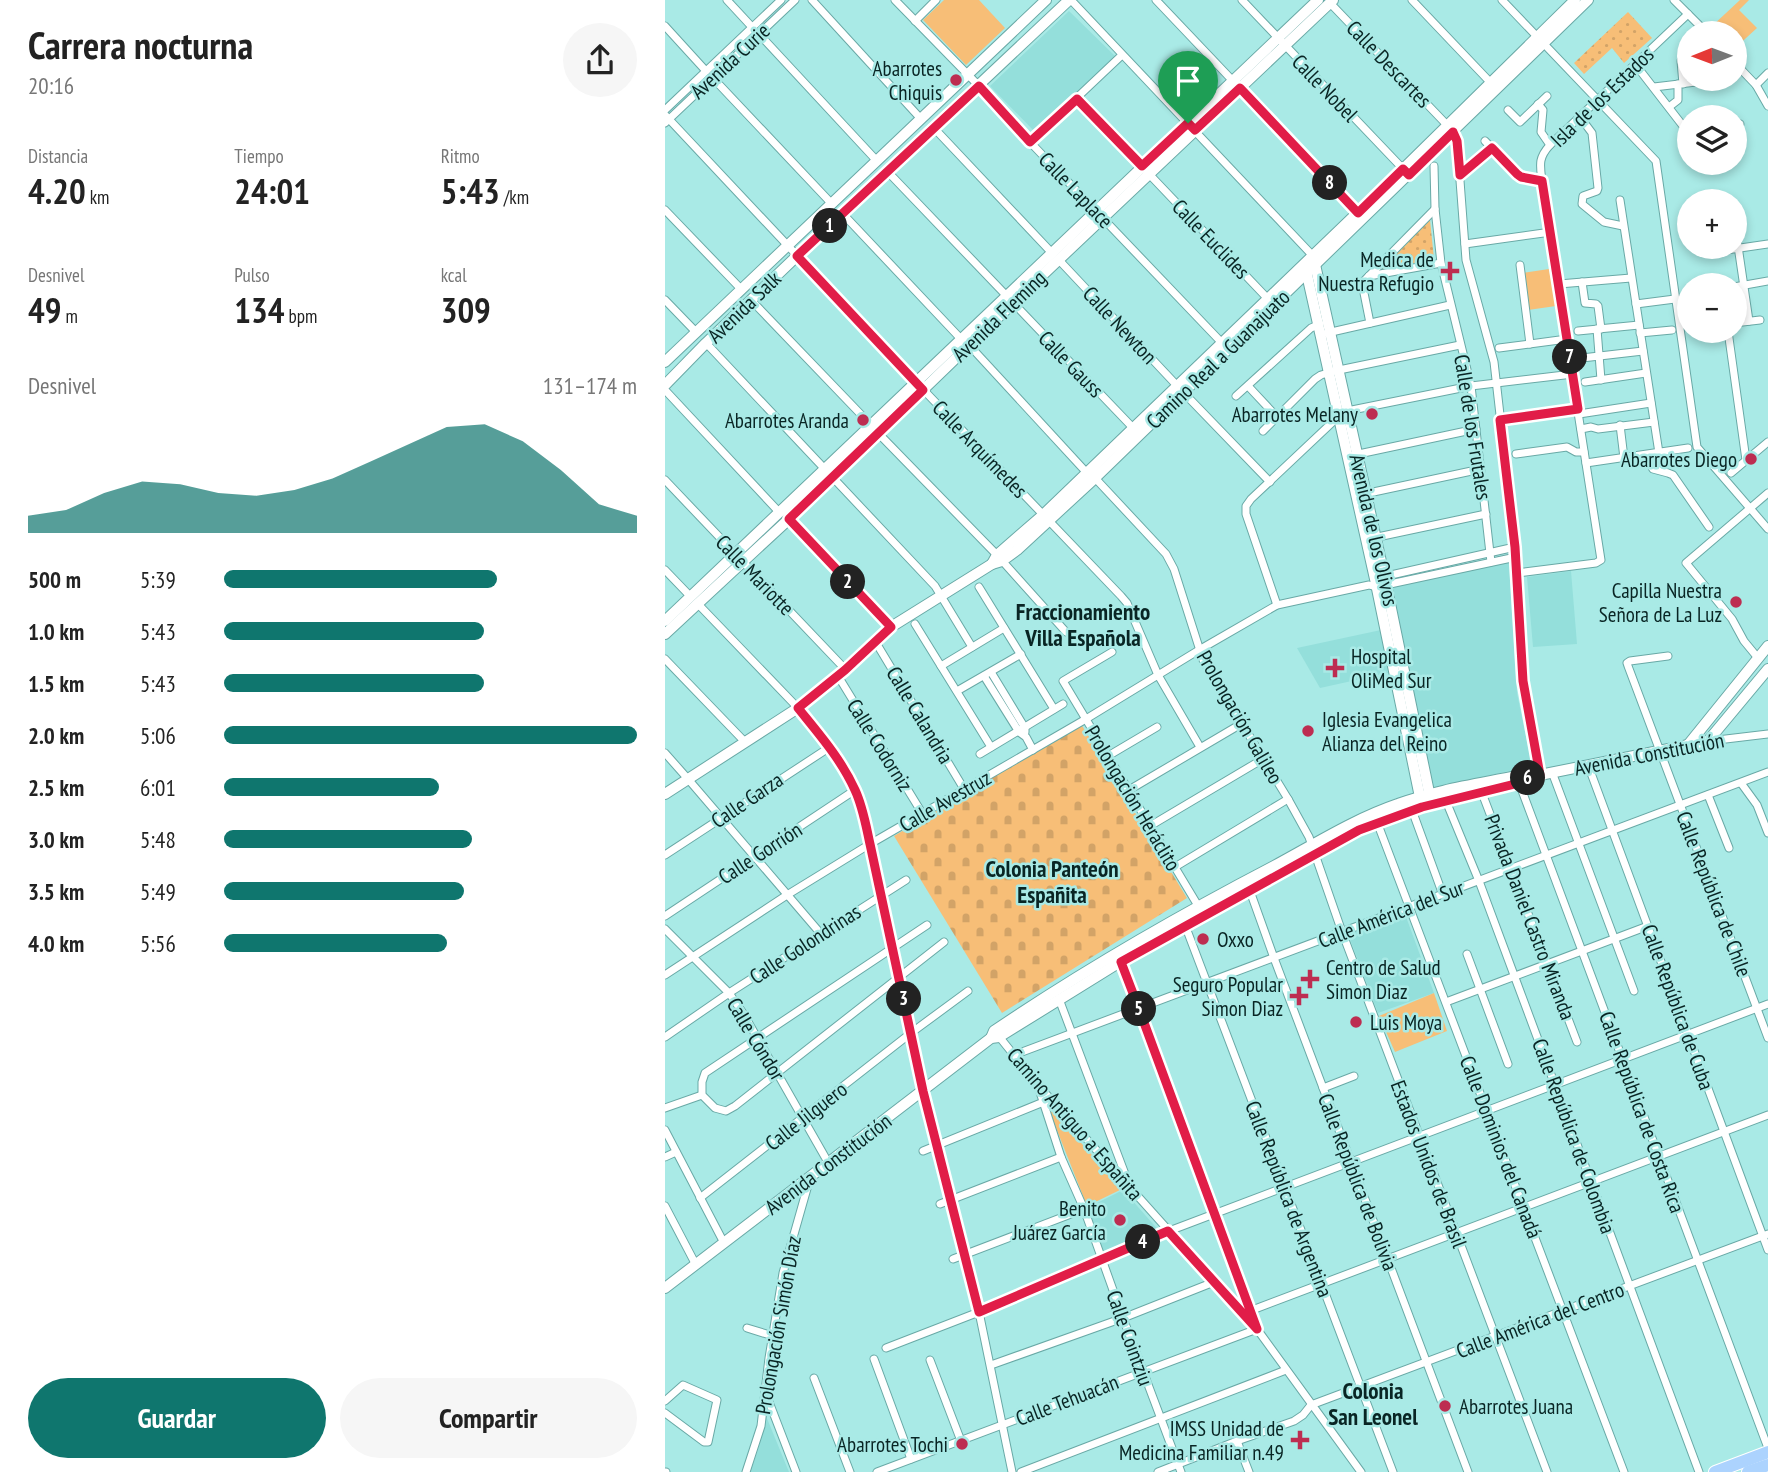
<!DOCTYPE html>
<html lang="es">
<meta charset="utf-8">
<style>
:root{--surface:#fff;--page:#f6f6f6;--text:#222;--muted:#767676;--accent:#0f766e}
body{margin:0;font-family:"PT Sans Narrow",sans-serif;background:var(--page);color:var(--text);height:100vh;display:flex;flex-direction:column;font-size:26px;white-space:nowrap}
*{box-sizing:border-box;margin:0}
p{font-size:23px;color:var(--muted)}
.icon{flex:none;width:38px;height:38px;fill:none;stroke:currentColor;stroke-width:2;stroke-linecap:round;stroke-linejoin:round}
.map{position:relative;flex:1;overflow:hidden}
.details{display:flex;flex-direction:column;background:var(--surface);width:665px}
.details>*{flex:none}
.needle{width:46px;rotate:269deg}
.fabs{position:absolute;left:1012px;top:21px;display:grid;gap:14px}
.fabs a{display:grid;place-items:center;width:70px;height:70px;border-radius:50%;background:var(--surface);box-shadow:0 4px 10px #0003;font-size:35px}
.pin{position:absolute;display:grid;place-items:center;width:60px;height:60px;color:#fff;margin:-72px -30px;border-radius:50% 50% 50% 0;rotate:-45deg;box-shadow:0 0 7px #0007}
.pin .icon{rotate:45deg}
.km{position:absolute;width:35px;height:35px;margin:-18px;border-radius:50%;background:#222;color:#fff;font-size:19px;line-height:35px;text-align:center}
.round{display:grid;place-items:center;flex:none;width:74px;height:74px;border-radius:37px;background:var(--page)}
.overview{display:flex;align-items:center;justify-content:space-between;height:119px;padding:0 28px}
h1{font-size:38px;font-weight:600;line-height:52px}
.stats{display:grid;grid-template-columns:repeat(3,1fr);gap:10px;height:119px;padding:7px 28px}
.stats div{display:grid;align-content:center}
.stats b{font-size:35px;font-weight:600}
.stats small{font-size:19px;font-weight:400}
.stats p{font-size:19px}
.chart{height:196px;padding:14px 28px}
.chart p{display:flex;justify-content:space-between}
.chart svg{width:100%;height:126px;margin-top:7px;fill:var(--accent);opacity:.7}
.cta{display:flex;gap:14px;margin-top:auto;padding:14px 28px}
.cta a{flex:1;height:80px;border-radius:42px;background:var(--accent);color:#fff;font-size:28px;font-weight:600;line-height:80px;text-align:center}
.cta a+a{background:var(--page);color:var(--text)}
ul{padding:0 28px;list-style:none;font-size:23px}
li{display:grid;grid-template-columns:112px 84px 1fr;align-items:center;height:52px}
li i{height:18px;border-radius:9px;background:var(--accent)}
main{display:flex;flex:1;min-height:0}
.map>svg:first-child{display:block}
.built{fill:#94dfdb}
.grass{fill:url(#grass-dots)}
.cemetery{fill:url(#cemetery-stones)}
.park{fill:#f7be77}
.lines{fill:none;stroke-linecap:round;stroke-linejoin:round}
.street-casing{stroke:#69a9a6;stroke-width:9}
.secondary-casing{stroke:#69a9a6;stroke-width:12}
.primary-casing{stroke:#fff;stroke-width:14}
.street{stroke:#fff;stroke-width:7}
.secondary{stroke:#fff;stroke-width:10}
.primary{stroke:#acd3fe;stroke-width:12}
.route-casing{stroke:#fff;stroke-width:14}
.route{stroke:#e11d48;stroke-width:9}
.poi-dot{fill:#bd2d51;stroke:#a9eae6;stroke-width:2.5}
.labels{text-anchor:middle;dominant-baseline:central;stroke-width:5;stroke-linejoin:round;paint-order:stroke}
.street-label{font-size:21px;fill:#092524;stroke:#a9eae6}
.poi-label{font-size:21px;fill:#092524;stroke:#a9eae6;text-anchor:end}
.neighbourhood-label{font-size:23px;font-weight:bold;fill:#092524;stroke:#a9eae6}
</style>
<main>
<section class="details">
<div class="overview"><div><h1>Carrera nocturna</h1><p>20:16</p></div><a class="round"><svg class="icon" aria-label="share" viewBox="0 0 24 24"><path d="M12 15V3M7 8l5-5 5 5M5 13v7h14v-7"/></svg></a></div>
<div class="stats">
<div><p>Distancia</p><b>4.20<small> km</small></b></div>
<div><p>Tiempo</p><b>24:01</b></div>
<div><p>Ritmo</p><b>5:43<small> /km</small></b></div>
</div>
<div class="stats">
<div><p>Desnivel</p><b>49<small> m</small></b></div>
<div><p>Pulso</p><b>134<small> bpm</small></b></div>
<div><p>kcal</p><b>309</b></div>
</div>
<div class="chart"><p><span>Desnivel</span>131–174 m</p>
<svg viewBox="0 0 160 44" preserveAspectRatio="none"><path d="M0 44V38L10 36L20 30L30 26L40 27L50 30L60 31L70 29L80 25L90 19L100 13L110 7L120 6L130 12L140 22L150 34L160 38V44z"/></svg>
</div>
<ul>
<li><b>500 m</b>5:39<i style="width:66%"></i></li>
<li><b>1.0 km</b>5:43<i style="width:63%"></i></li>
<li><b>1.5 km</b>5:43<i style="width:63%"></i></li>
<li><b>2.0 km</b>5:06<i style="width:100%"></i></li>
<li><b>2.5 km</b>6:01<i style="width:52%"></i></li>
<li><b>3.0 km</b>5:48<i style="width:60%"></i></li>
<li><b>3.5 km</b>5:49<i style="width:58%"></i></li>
<li><b>4.0 km</b>5:56<i style="width:54%"></i></li>
</ul>
<div class="cta"><a>Guardar</a><a>Compartir</a></div>
</section>
<div class="map">
<svg width="1103" height="1472" viewBox="0 0 1103 1472">
<defs>
<pattern id="grass-dots" width="8" height="8" patternUnits="userSpaceOnUse" patternTransform="scale(1.75)"><rect width="8" height="8" fill="#f7be77"/><path d="M2 2h.1M6 6h.1" fill="none" stroke="#d2a367" stroke-width="1.8" stroke-linecap="round"/></pattern>
<pattern id="cemetery-stones" width="16" height="16" patternUnits="userSpaceOnUse" patternTransform="scale(1.75)"><rect width="16" height="16" fill="#f7be77"/><path d="M2 7V4a2 2 0 0 1 4 0v3zM10 15v-3a2 2 0 0 1 4 0v3z" fill="#d2a367"/></pattern>
</defs>
<rect width="100%" height="100%" fill="#a9eae6"/>
<!-- built -->
<g class="built">
<path d="M404,11L452,58L368,130L325,86Z"/>
<path d="M844,562L852,693L867,766L768,788L726,588Z"/>
<path d="M906,571L912,644L868,647L862,577Z"/>
<path d="M716,630L723,673L655,688L632,648Z"/>
<path d="M740,914L769,993L713,1013L683,934Z"/>
<path d="M458,1190L496,1233L438,1257L422,1208Z"/>
<path d="M101,1416L124,1472H85L93,1450Z"/>
</g>
<!-- grass -->
<g class="grass">
<path d="M963,12L987,38L959,63L947,48L919,74L909,63Z"/>
<path d="M765,220L769,259L715,271Z"/>
</g>
<!-- cemetery -->
<path class="cemetery" d="M416,724L522,898L337,1013L229,836Z"/>
<!-- park -->
<g class="park">
<path d="M279,0H314L340,28L301,65L258,20Z"/>
<path d="M1075,0H1084L1074,10L1092,28L1069,49V33H1051L1046,27Z"/>
<path d="M884,269L891,306L863,310L858,273Z"/>
<path d="M769,993L782,1031L730,1052L714,1016Z"/>
<path d="M382,1105L453,1184L457,1189L422,1206Z"/>
</g>
<g class="lines">
<!-- street casing -->
<g class="street-casing">
<g id="street">
<path d="M62,0L87,27"/>
<path d="M147,0L256,119"/>
<path d="M230,0L314,86L365,142L558,344"/>
<path d="M406,0L648,256"/>
<path d="M491,0L567,80"/>
<path d="M577,0L741,172"/>
<path d="M747,0L825,82"/>
<path d="M837,0L991,161L1032,447L1103,529"/>
<path d="M1009,0L1042,33"/>
<path d="M665,3L783,126L792,141L801,260L829,362L850,547L858,681L875,775"/>
<path d="M250,21L271,0"/>
<path d="M0,26L41,71"/>
<path d="M94,34L212,161"/>
<path d="M1016,61L1018,84"/>
<path d="M1069,62L1091,85L1103,106"/>
<path d="M970,64L1018,126H1024"/>
<path d="M47,77L167,204"/>
<path d="M1091,85L1103,73"/>
<path d="M989,87L1031,82"/>
<path d="M575,88L693,213"/>
<path d="M412,99L477,166"/>
<path d="M873,104L878,110L876,132L885,145"/>
<path d="M1004,107L1013,100V84"/>
<path d="M0,110L116,0"/>
<path d="M843,110L855,122L882,96"/>
<path d="M0,115L251,382L456,596L462,603L493,675L535,747"/>
<path d="M915,117L927,133L933,188L932,191L918,196L917,204L939,222L958,226"/>
<path d="M0,123L130,0"/>
<path d="M1069,124H1075"/>
<path d="M269,128L387,253"/>
<path d="M820,141L852,174L860,178L877,181"/>
<path d="M365,142L457,55"/>
<path d="M769,166L770,209L776,263L806,386L826,562"/>
<path d="M222,171L471,431"/>
<path d="M484,174L604,300"/>
<path d="M795,175L827,148"/>
<path d="M955,200L994,453"/>
<path d="M0,210L76,289"/>
<path d="M178,214L296,339"/>
<path d="M1069,219L1084,321"/>
<path d="M800,244L886,232"/>
<path d="M1041,253L1103,244"/>
<path d="M393,259L518,392L605,482"/>
<path d="M855,265L865,344"/>
<path d="M704,276L776,263"/>
<path d="M917,282L920,303L931,304L933,306L936,329"/>
<path d="M894,284L966,278"/>
<path d="M1069,287L1103,281"/>
<path d="M0,300L31,332"/>
<path d="M86,300L206,425"/>
<path d="M1069,302L1078,285"/>
<path d="M971,304L1010,299"/>
<path d="M705,323L698,288L699,281L770,209"/>
<path d="M1069,323L1095,320"/>
<path d="M932,329L936,380"/>
<path d="M913,331L974,325"/>
<path d="M1063,331L1081,460"/>
<path d="M662,333L785,305"/>
<path d="M975,333L1007,330"/>
<path d="M41,343L270,586L307,647"/>
<path d="M304,345L422,473"/>
<path d="M834,348L902,339"/>
<path d="M917,358L978,351"/>
<path d="M920,382L981,373"/>
<path d="M583,386L612,417"/>
<path d="M0,390L114,512"/>
<path d="M571,396L646,328L655,324"/>
<path d="M914,414L986,403"/>
<path d="M835,420L913,409"/>
<path d="M955,425L959,458"/>
<path d="M916,429L926,427L933,429L989,422"/>
<path d="M598,431L650,379L656,375L674,370L795,345"/>
<path d="M213,433L332,555L401,632"/>
<path d="M851,454L902,447L911,452H919"/>
<path d="M689,455L811,429"/>
<path d="M979,455L988,469L1003,473L1008,475L1044,527"/>
<path d="M921,463L1023,448"/>
<path d="M1066,473L1103,442"/>
<path d="M430,478L501,554L509,569L538,660L623,799L644,837L677,932L882,1472"/>
<path d="M0,480L180,669"/>
<path d="M699,494L816,469"/>
<path d="M124,519L226,627"/>
<path d="M708,538L821,514"/>
<path d="M0,570L26,597"/>
<path d="M852,573L931,563L936,560L877,181C875,165 873,158 885,145L1023,14"/>
<path d="M717,577L850,547"/>
<path d="M314,587L389,709"/>
<path d="M32,603L133,708L165,747L190,790L205,844L258,1091L314,1312L347,1472"/>
<path d="M612,605L581,514V506L586,499L673,417L682,411L806,386L908,374"/>
<path d="M250,624L326,747"/>
<path d="M210,641L299,789"/>
<path d="M447,652L398,681L535,909"/>
<path d="M1003,656L965,661L962,663L963,666L1103,1038"/>
<path d="M1093,658L1079,641L1067,619L1021,563L1103,493"/>
<path d="M0,659L80,742"/>
<path d="M276,666L339,628"/>
<path d="M326,672L360,728V732"/>
<path d="M173,676L257,813"/>
<path d="M319,676L354,732L361,737L368,750"/>
<path d="M292,691L356,654"/>
<path d="M1044,741L1103,734"/>
<path d="M0,753L23,779L156,934"/>
<path d="M315,754L398,704"/>
<path d="M443,756L492,727"/>
<path d="M923,765L1103,1250"/>
<path d="M887,772L969,991"/>
<path d="M853,780L1103,1448"/>
<path d="M1076,783L1092,805L1103,833"/>
<path d="M464,790L576,724"/>
<path d="M817,793L912,1042"/>
<path d="M1043,795L1064,848"/>
<path d="M781,801L814,881L1034,1472"/>
<path d="M747,810L778,895"/>
<path d="M712,822L959,1472"/>
<path d="M485,826L598,759"/>
<path d="M0,855L165,747"/>
<path d="M510,867L623,799"/>
<path d="M585,891L609,958L803,1472"/>
<path d="M0,916L190,790"/>
<path d="M262,925L40,1073L37,1082V1095L50,1108L61,1111L70,1106L279,942"/>
<path d="M520,925L728,1472"/>
<path d="M0,929L64,993L78,1013L164,1164"/>
<path d="M802,954L843,1064"/>
<path d="M0,975L122,895L205,844L421,719L534,650L612,605L704,585L711,587L851,557"/>
<path d="M394,999L463,1182"/>
<path d="M781,1002L983,926"/>
<path d="M332,1034L373,1085L592,1329L696,1472"/>
<path d="M0,1037L64,993L241,880"/>
<path d="M349,1055L1103,772"/>
<path d="M658,1088L689,1076"/>
<path d="M374,1089L396,1157L419,1209L458,1318L516,1472"/>
<path d="M0,1108L37,1095"/>
<path d="M0,1130L59,1243"/>
<path d="M258,1151L381,1101"/>
<path d="M0,1157L11,1152"/>
<path d="M35,1198L246,1033L303,991"/>
<path d="M275,1204L396,1157"/>
<path d="M0,1206L31,1265"/>
<path d="M288,1259L419,1209"/>
<path d="M582,1312L1103,1115"/>
<path d="M82,1328L108,1336"/>
<path d="M221,1348L314,1312L504,1231L1103,1004"/>
<path d="M209,1359L246,1459"/>
<path d="M265,1360L296,1441"/>
<path d="M326,1365L458,1318L549,1282"/>
<path d="M149,1378L185,1472"/>
<path d="M101,1394L131,1472"/>
<path d="M0,1401L18,1385L52,1400L43,1442H39L0,1413"/>
<path d="M572,1441L584,1472"/>
<path d="M0,1472H1"/>
<path d="M81,1472L96,1426L104,1358L118,1273L145,1178"/>
<path d="M212,1472L592,1329L474,1008L455,962"/>
<path d="M356,1472L621,1370"/>
<path d="M493,1472L572,1441L629,1421L638,1415L646,1405L1103,1234"/>
</g>
</g>
<!-- secondary casing -->
<g class="secondary-casing">
<g id="secondary">
<path d="M649,260L721,584L766,802"/>
<path d="M641,270L710,579L756,802"/>
<path d="M0,362L381,0"/>
<path d="M0,385L41,343L132,256L404,0"/>
<path d="M327,564L332,555L378,515L738,169L910,0"/>
<path d="M0,621L653,0"/>
<path d="M0,634L124,519L348,303L668,0"/>
<path d="M1023,745L1103,646"/>
<path d="M0,794L133,708L180,669L226,627L327,564L337,561L352,550L430,478L923,0"/>
<path d="M326,1038L329,1031C419,970 513,916 609,866C650,844 689,819 733,804C771,790 813,784 852,776L864,777"/>
<path d="M0,1288L326,1038L334,1037L455,962L694,830L757,807L854,783L865,777L1043,741L1103,669"/>
</g>
</g>
<!-- primary casing -->
<g class="primary-casing">
<g id="primary">
<path d="M1050,1472L1103,1452"/>
<path d="M1083,1472L1103,1465"/>
</g>
</g>
<!-- street -->
<use href="#street" class="street"/>
<!-- secondary -->
<use href="#secondary" class="secondary"/>
<!-- primary -->
<use href="#primary" class="primary"/>
</g>
<g class="lines">
<!-- route casing -->
<g class="route-casing">
<path id="route" d="M314,86L365,142L412,99L477,166L523,123L530,130L575,88L693,213L738,169L744,175L788,132L792,141L795,175L827,148L852,174L856,177L877,181L913,409L835,420L850,547L858,681L875,775L865,777L854,783L757,807L694,830L456,962L474,1009L592,1329L503,1231L314,1312L258,1091L205,844C201,826 198,807 190,790C176,759 154,734 133,708L180,670L226,627L124,519L258,390L132,256Z"/>
</g>
<!-- route -->
<use href="#route" class="route"/>
</g>
<!-- markers -->
<g class="poi-dot">
<circle cx="291" cy="80" r="7"/>
<path d="M781.5 260.5h7v7h7v7h-7v7h-7v-7h-7v-7h7z"/>
<circle cx="707" cy="414" r="7"/>
<circle cx="198" cy="420" r="7"/>
<circle cx="1086" cy="459" r="7"/>
<circle cx="1071" cy="602" r="7"/>
<path d="M666.5 657.5h7v7h7v7h-7v7h-7v-7h-7v-7h7z"/>
<circle cx="643" cy="731" r="7"/>
<circle cx="538" cy="939" r="7"/>
<path d="M641.5 968.5h7v7h7v7h-7v7h-7v-7h-7v-7h7z"/>
<path d="M630.5 985.5h7v7h7v7h-7v7h-7v-7h-7v-7h7z"/>
<circle cx="691" cy="1022" r="7"/>
<circle cx="455" cy="1220" r="7"/>
<circle cx="780" cy="1406" r="7"/>
<path d="M631.5 1429.5h7v7h7v7h-7v7h-7v-7h-7v-7h7z"/>
<circle cx="297" cy="1444" r="7"/>
</g>
<g class="labels">
<!-- street labels -->
<g class="street-label">
<text transform="translate(65 61) rotate(-43)">Avenida Curie</text>
<text transform="translate(724 64) rotate(46)">Calle Descartes</text>
<text transform="translate(660 88) rotate(46)">Calle Nobel</text>
<text transform="translate(937 97) rotate(-44)">Isla de los Estados</text>
<text transform="translate(411 190) rotate(46)">Calle Laplace</text>
<text transform="translate(546 239) rotate(46)">Calle Euclides</text>
<text transform="translate(79 307) rotate(-44)">Avenida Salk</text>
<text transform="translate(334 316) rotate(-44)">Avenida Fleming</text>
<text transform="translate(455 325) rotate(47)">Calle Newton</text>
<text transform="translate(553 359) rotate(-44)">Camino Real a Guanajuato</text>
<text transform="translate(406 364) rotate(46)">Calle Gauss</text>
<text transform="translate(808 427) rotate(81)">Calle de los Frutales</text>
<text transform="translate(315 449) rotate(46)">Calle Arquímedes</text>
<text transform="translate(709 530) rotate(77)">Avenida de los Olivos</text>
<text transform="translate(90 575) rotate(46)">Calle Mariotte</text>
<text transform="translate(255 715) rotate(59)">Calle Calandria</text>
<text transform="translate(575 717) rotate(60)">Prolongación Galileo</text>
<text transform="translate(215 745) rotate(58)">Calle Codorniz</text>
<text transform="translate(984 754) rotate(-11)">Avenida Constitución</text>
<text transform="translate(468 798) rotate(59)">Prolongación Heráclito</text>
<text transform="translate(82 800) rotate(-34)">Calle Garza</text>
<text transform="translate(280 801) rotate(-30)">Calle Avestruz</text>
<text transform="translate(95 853) rotate(-33)">Calle Gorrión</text>
<text transform="translate(1049 894) rotate(69)">Calle República de Chile</text>
<text transform="translate(726 914) rotate(-21)">Calle América del Sur</text>
<text transform="translate(865 917) rotate(69)">Privada Daniel Castro Miranda</text>
<text transform="translate(140 944) rotate(-33)">Calle Golondrinas</text>
<text transform="translate(1013 1007) rotate(70)">Calle República de Cuba</text>
<text transform="translate(91 1039) rotate(59)">Calle Cóndor</text>
<text transform="translate(977 1112) rotate(70)">Calle República de Costa Rica</text>
<text transform="translate(141 1116) rotate(-38)">Calle Jilguero</text>
<text transform="translate(410 1124) rotate(49)">Camino Antiguo a Españita</text>
<text transform="translate(909 1136) rotate(70)">Calle República de Colombia</text>
<text transform="translate(836 1147) rotate(69)">Calle Dominios del Canadá</text>
<text transform="translate(163 1164) rotate(-37)">Avenida Constitución</text>
<text transform="translate(764 1164) rotate(69)">Estados Unidos de Brasil</text>
<text transform="translate(693 1182) rotate(69)">Calle República de Bolivia</text>
<text transform="translate(624 1199) rotate(69)">Calle República de Argentina</text>
<text transform="translate(875 1320) rotate(-21)">Calle América del Centro</text>
<text transform="translate(113 1325) rotate(-80)">Prolongación Simón Díaz</text>
<text transform="translate(465 1338) rotate(70)">Calle Cointziu</text>
<text transform="translate(402 1400) rotate(-21)">Calle Tehuacán</text>
</g>
<!-- poi labels -->
<g class="poi-label">
<text x="277" y="68">Abarrotes<tspan x="277" dy="24">Chiquis</tspan></text>
<text x="769" y="259">Medica de<tspan x="769" dy="24">Nuestra Refugio</tspan></text>
<text x="693" y="414">Abarrotes Melany</text>
<text x="184" y="420">Abarrotes Aranda</text>
<text x="1072" y="459">Abarrotes Diego</text>
<text x="1057" y="590">Capilla Nuestra<tspan x="1057" dy="24">Señora de La Luz</tspan></text>
<text x="686" y="656" text-anchor="start">Hospital<tspan x="686" dy="24">OliMed Sur</tspan></text>
<text x="657" y="719" text-anchor="start">Iglesia Evangelica<tspan x="657" dy="24">Alianza del Reino</tspan></text>
<text x="552" y="939" text-anchor="start">Oxxo</text>
<text x="661" y="967" text-anchor="start">Centro de Salud<tspan x="661" dy="24">Simon Diaz</tspan></text>
<text x="618" y="984">Seguro Popular<tspan x="618" dy="24">Simon Diaz</tspan></text>
<text x="705" y="1022" text-anchor="start">Luis Moya</text>
<text x="441" y="1208">Benito<tspan x="441" dy="24">Juárez García</tspan></text>
<text x="794" y="1406" text-anchor="start">Abarrotes Juana</text>
<text x="619" y="1428">IMSS Unidad de<tspan x="619" dy="24">Medicina Familiar n.49</tspan></text>
<text x="283" y="1444">Abarrotes Tochi</text>
</g>
<!-- neighbourhood labels -->
<g class="neighbourhood-label">
<text x="418" y="611">Fraccionamiento<tspan x="418" dy="26">Villa Española</tspan></text>
<text x="387" y="868">Colonia Panteón<tspan x="387" dy="26">Españita</tspan></text>
<text x="708" y="1390">Colonia<tspan x="708" dy="26">San Leonel</tspan></text>
</g>
</g>
</svg>
<div class="fabs">
<a><svg class="needle" viewBox="-14 -14 28 28"><path d="M0-13l5 13h-10z" fill="#e53935"/><path d="M0 13l5-13h-10z" fill="#767676"/></svg></a>
<a><svg class="icon" aria-label="layers" viewBox="0 0 24 24"><path d="M12 4l9 5-9 5-9-5zM3 14l9 5 9-5"/></svg></a>
<a>+</a>
<a>−</a>
</div>
<div class="pin" style="left:523px;top:123px;background:#1e9e55"><svg class="icon" aria-label="arrive" viewBox="0 0 24 24"><path d="M6 21V4h12l-3 4 3 4H6"/></svg></div>
<b class="km" style="left:165px;top:226px">1</b>
<b class="km" style="left:183px;top:582px">2</b>
<b class="km" style="left:239px;top:999px">3</b>
<b class="km" style="left:478px;top:1242px">4</b>
<b class="km" style="left:474px;top:1009px">5</b>
<b class="km" style="left:863px;top:778px">6</b>
<b class="km" style="left:905px;top:357px">7</b>
<b class="km" style="left:665px;top:183px">8</b>
</div>
</main>
